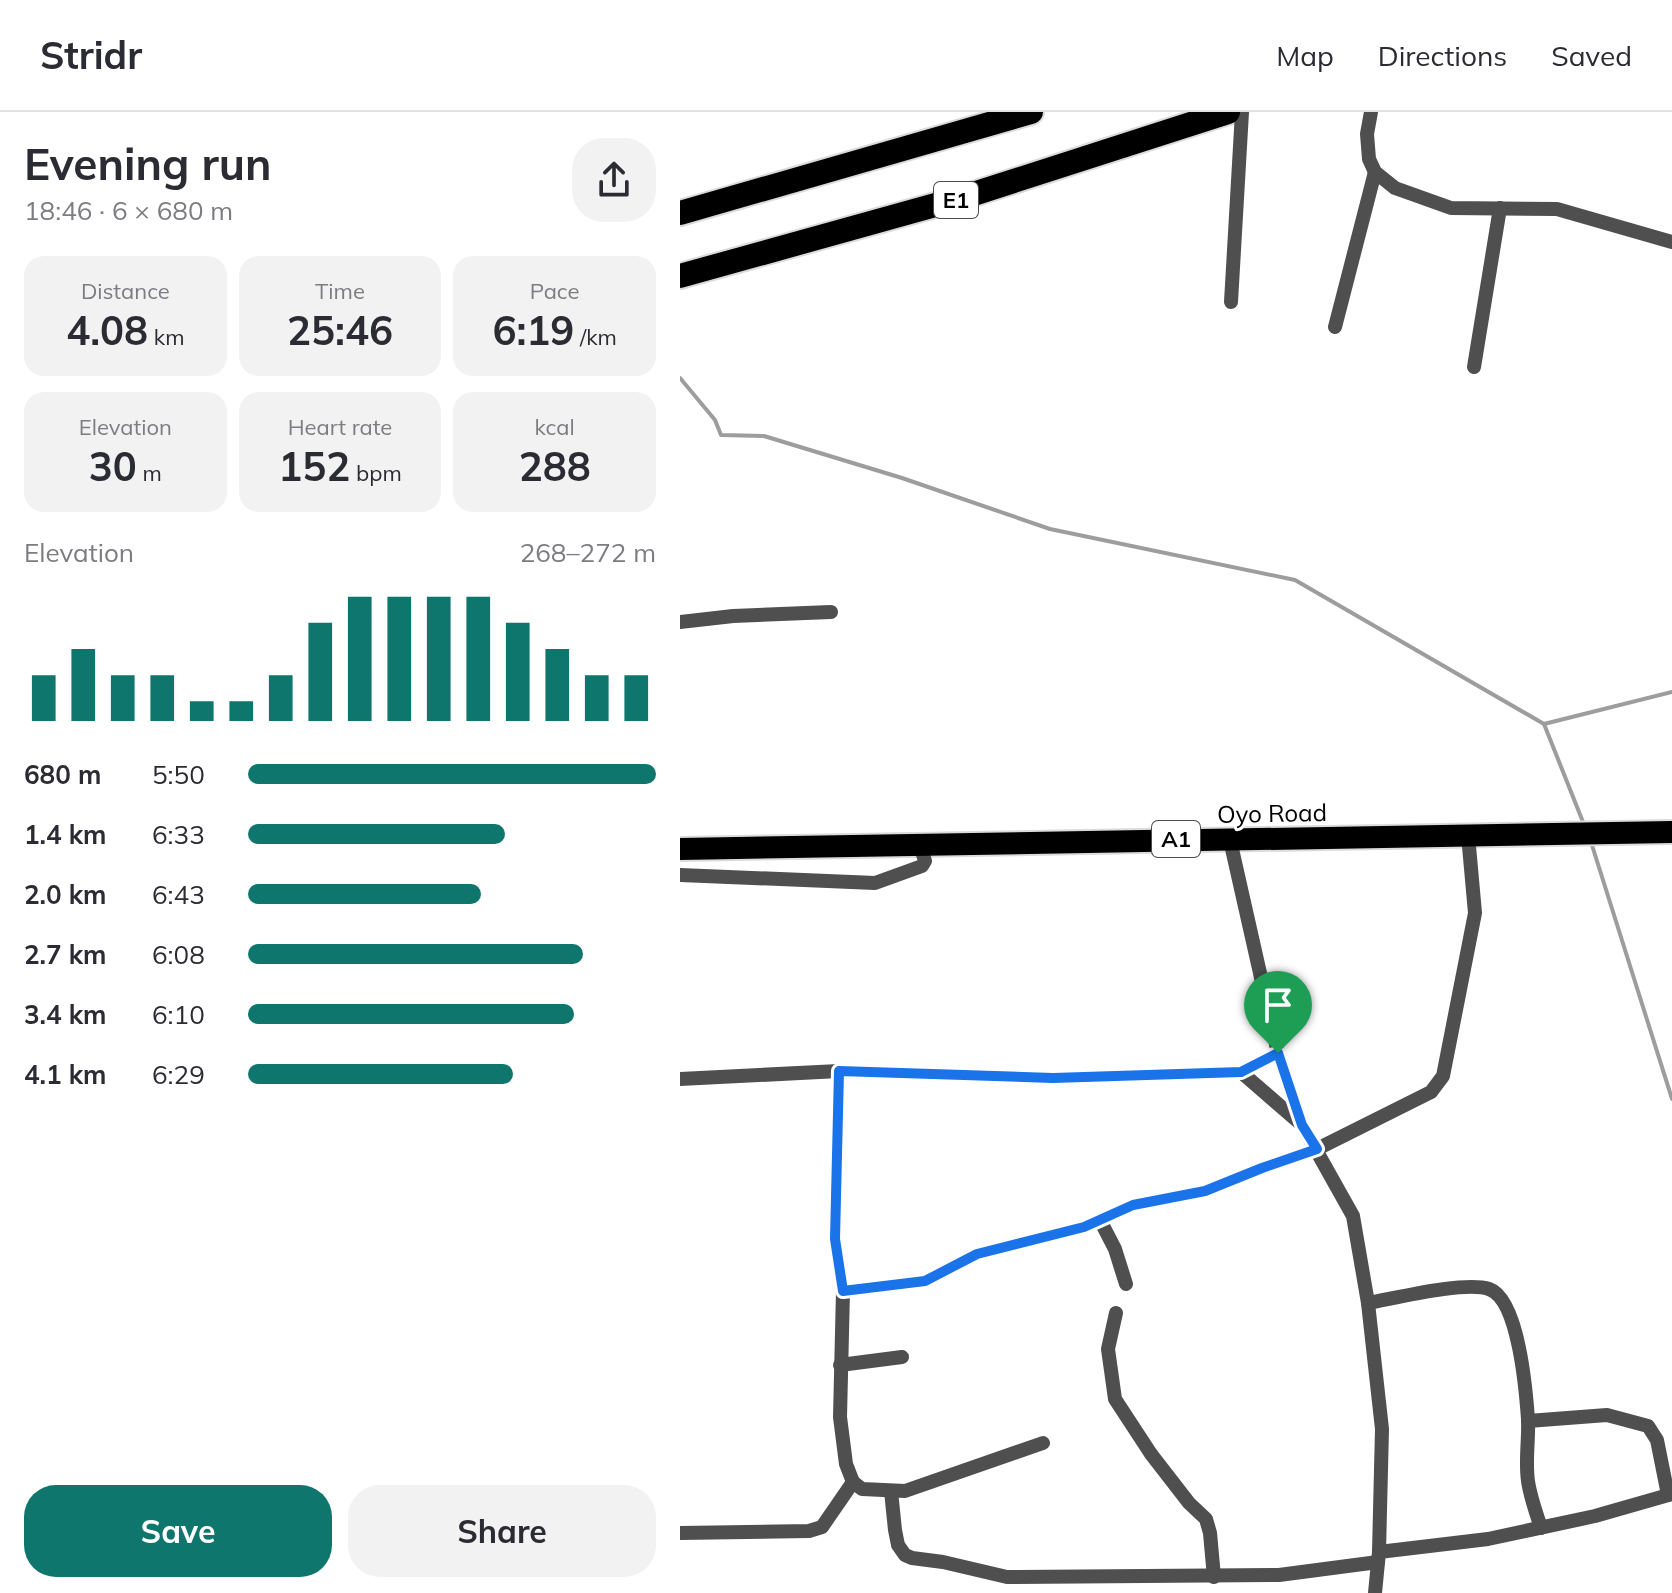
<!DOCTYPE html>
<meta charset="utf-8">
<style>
:root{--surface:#fff;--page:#f2f2f3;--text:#2b2b33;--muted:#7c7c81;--line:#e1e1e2;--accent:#0f766e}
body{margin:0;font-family:Mulish,sans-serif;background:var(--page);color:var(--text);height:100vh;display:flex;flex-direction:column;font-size:30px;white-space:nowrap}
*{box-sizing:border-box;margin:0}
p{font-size:26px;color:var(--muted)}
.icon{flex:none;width:44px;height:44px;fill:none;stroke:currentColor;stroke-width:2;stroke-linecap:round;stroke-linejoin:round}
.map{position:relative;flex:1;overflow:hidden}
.drawer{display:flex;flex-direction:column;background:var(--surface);width:680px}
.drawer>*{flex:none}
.pin{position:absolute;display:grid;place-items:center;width:68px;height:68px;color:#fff;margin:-82px -34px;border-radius:50% 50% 50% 0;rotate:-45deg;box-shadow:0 0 8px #0007}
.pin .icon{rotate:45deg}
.round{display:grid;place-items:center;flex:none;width:84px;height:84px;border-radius:32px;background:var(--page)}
.headline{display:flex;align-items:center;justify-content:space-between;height:136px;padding:0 24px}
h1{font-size:44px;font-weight:700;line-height:60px}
.stats{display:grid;grid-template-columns:repeat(3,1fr);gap:12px;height:136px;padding:8px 24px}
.stats div{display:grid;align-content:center;border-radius:20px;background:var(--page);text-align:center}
.stats b{font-size:40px;font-weight:700}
.stats small{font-size:22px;font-weight:400}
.stats p{font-size:22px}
.chart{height:224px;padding:16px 24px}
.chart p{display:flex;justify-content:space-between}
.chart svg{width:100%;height:144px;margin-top:8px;stroke:var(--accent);stroke-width:6}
.action{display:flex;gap:16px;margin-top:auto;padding:16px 24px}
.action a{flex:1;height:92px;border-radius:32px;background:var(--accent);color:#fff;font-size:32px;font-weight:700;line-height:92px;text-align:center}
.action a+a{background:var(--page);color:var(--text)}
ul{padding:0 24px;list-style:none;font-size:26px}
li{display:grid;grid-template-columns:128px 96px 1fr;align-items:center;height:60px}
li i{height:20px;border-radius:10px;background:var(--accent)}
header{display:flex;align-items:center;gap:48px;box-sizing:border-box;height:112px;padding:0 40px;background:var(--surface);border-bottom:2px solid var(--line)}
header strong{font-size:38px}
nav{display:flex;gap:44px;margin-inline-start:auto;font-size:28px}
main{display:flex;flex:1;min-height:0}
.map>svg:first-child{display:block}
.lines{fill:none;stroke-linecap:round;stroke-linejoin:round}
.stream{stroke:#9d9d9d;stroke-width:4}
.trunk-casing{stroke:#dbdbdb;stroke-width:26}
.motorway-casing{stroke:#dbdbdb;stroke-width:28}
.minor{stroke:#4f4f4f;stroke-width:14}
.trunk{stroke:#000;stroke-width:22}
.motorway{stroke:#000;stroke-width:24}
.route-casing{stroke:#fff;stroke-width:16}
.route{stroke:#1a73e8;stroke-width:10}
.labels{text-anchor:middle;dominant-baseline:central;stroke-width:6;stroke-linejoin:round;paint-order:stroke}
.shield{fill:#fff;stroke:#4c4c4c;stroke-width:2}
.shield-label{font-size:22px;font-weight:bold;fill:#000}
.street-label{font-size:24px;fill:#000;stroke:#fff}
</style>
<header>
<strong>Stridr</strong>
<nav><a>Map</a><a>Directions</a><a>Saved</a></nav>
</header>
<main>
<section class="drawer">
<div class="headline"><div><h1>Evening run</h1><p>18:46 · 6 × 680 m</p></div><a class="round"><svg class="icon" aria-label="share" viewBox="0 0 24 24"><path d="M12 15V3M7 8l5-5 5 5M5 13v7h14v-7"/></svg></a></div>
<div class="stats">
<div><p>Distance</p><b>4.08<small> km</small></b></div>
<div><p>Time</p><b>25:46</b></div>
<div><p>Pace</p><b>6:19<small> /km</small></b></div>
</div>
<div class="stats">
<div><p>Elevation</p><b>30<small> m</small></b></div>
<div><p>Heart rate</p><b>152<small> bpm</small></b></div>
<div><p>kcal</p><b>288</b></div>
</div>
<div class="chart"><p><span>Elevation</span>268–272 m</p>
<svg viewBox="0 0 160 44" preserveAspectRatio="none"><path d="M5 44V30M15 44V22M25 44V30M35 44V30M45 44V38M55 44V38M65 44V30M75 44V14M85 44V6M95 44V6M105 44V6M115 44V6M125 44V14M135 44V22M145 44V30M155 44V30"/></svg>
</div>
<ul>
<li><b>680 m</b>5:50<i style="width:100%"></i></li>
<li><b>1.4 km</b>6:33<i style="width:63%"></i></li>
<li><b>2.0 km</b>6:43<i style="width:57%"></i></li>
<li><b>2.7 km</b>6:08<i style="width:82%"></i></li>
<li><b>3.4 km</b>6:10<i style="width:80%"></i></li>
<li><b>4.1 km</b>6:29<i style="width:65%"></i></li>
</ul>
<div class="action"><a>Save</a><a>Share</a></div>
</section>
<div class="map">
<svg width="992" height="1481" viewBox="0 0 992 1481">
<rect width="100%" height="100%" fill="#fff"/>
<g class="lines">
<!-- stream -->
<g class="stream">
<path d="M0,266L35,308L41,323L84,324L222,366L370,417L615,468L864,612L992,580"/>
<path d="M864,612L905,715"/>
<path d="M911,730L992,987"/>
</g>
<!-- trunk casing -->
<g class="trunk-casing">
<path id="trunk" d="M0,737L992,720"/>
</g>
<!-- motorway casing -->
<g class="motorway-casing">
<g id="motorway">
<path d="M0,101L351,0"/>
<path d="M0,164L284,85L548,0"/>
</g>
</g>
<!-- minor -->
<g class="minor">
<path d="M691,0L687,22L689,47L695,60L715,76L771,96L877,97L992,130"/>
<path d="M551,190L562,0"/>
<path d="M655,215L695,60"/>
<path d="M794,255L820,96"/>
<path d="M0,510L53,504L151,500"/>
<path d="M550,728L598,941L622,1013L673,1104L688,1191L702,1317L699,1440L695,1481"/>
<path d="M0,763L195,771L242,754L245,749L240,733"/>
<path d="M159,959L155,1127L163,1179L160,1305L166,1352L173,1370L182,1377L225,1379L363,1331"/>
<path d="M561,960L621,1012"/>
<path d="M0,967L159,959L373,966L561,960L598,941"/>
<path d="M420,1108L435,1137L446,1172"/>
<path d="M163,1179L245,1169L297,1142L404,1115L453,1093L525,1079L582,1056L637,1037L751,980L763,964L795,801L788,723"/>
<path d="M688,1191C716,1186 785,1169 809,1177C839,1187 846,1279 848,1307C849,1328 845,1348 848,1369C850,1384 856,1400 861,1416"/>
<path d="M436,1201L428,1237L435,1287L471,1342L509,1391L526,1407L530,1421L534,1465"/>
<path d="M160,1253L222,1245"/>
<path d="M848,1309L927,1303L968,1314L977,1328L988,1383"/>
<path d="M211,1379L215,1418L218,1433L225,1443L232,1446L263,1450L327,1465L599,1463L698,1450"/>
<path d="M0,1421L129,1419L142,1415L173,1370"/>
<path d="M699,1440L808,1427L915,1404L992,1382"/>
</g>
<!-- trunk -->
<use href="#trunk" class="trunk"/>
<!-- motorway -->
<use href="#motorway" class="motorway"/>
</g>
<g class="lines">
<!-- route casing -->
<g class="route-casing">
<path id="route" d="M598,941L622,1013L637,1037L582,1056L525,1079L453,1093L404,1115L297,1142L245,1169L163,1179L155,1127L159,959L373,966L561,960Z"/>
</g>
<!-- route -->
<use href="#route" class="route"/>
</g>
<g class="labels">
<!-- shield labels -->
<g class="shield">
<rect x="254" y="70" width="44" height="36" rx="6"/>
<rect x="472" y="709" width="48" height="36" rx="6"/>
</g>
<g class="shield-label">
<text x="276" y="88">E1</text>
<text x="496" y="727">A1</text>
</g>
<!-- street labels -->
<g class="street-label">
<text transform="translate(592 701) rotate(-1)">Oyo Road</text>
</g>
</g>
</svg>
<div class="pin" style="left:598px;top:941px;background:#1e9e55"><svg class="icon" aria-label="arrive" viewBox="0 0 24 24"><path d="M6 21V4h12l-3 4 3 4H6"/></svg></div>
</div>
</main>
